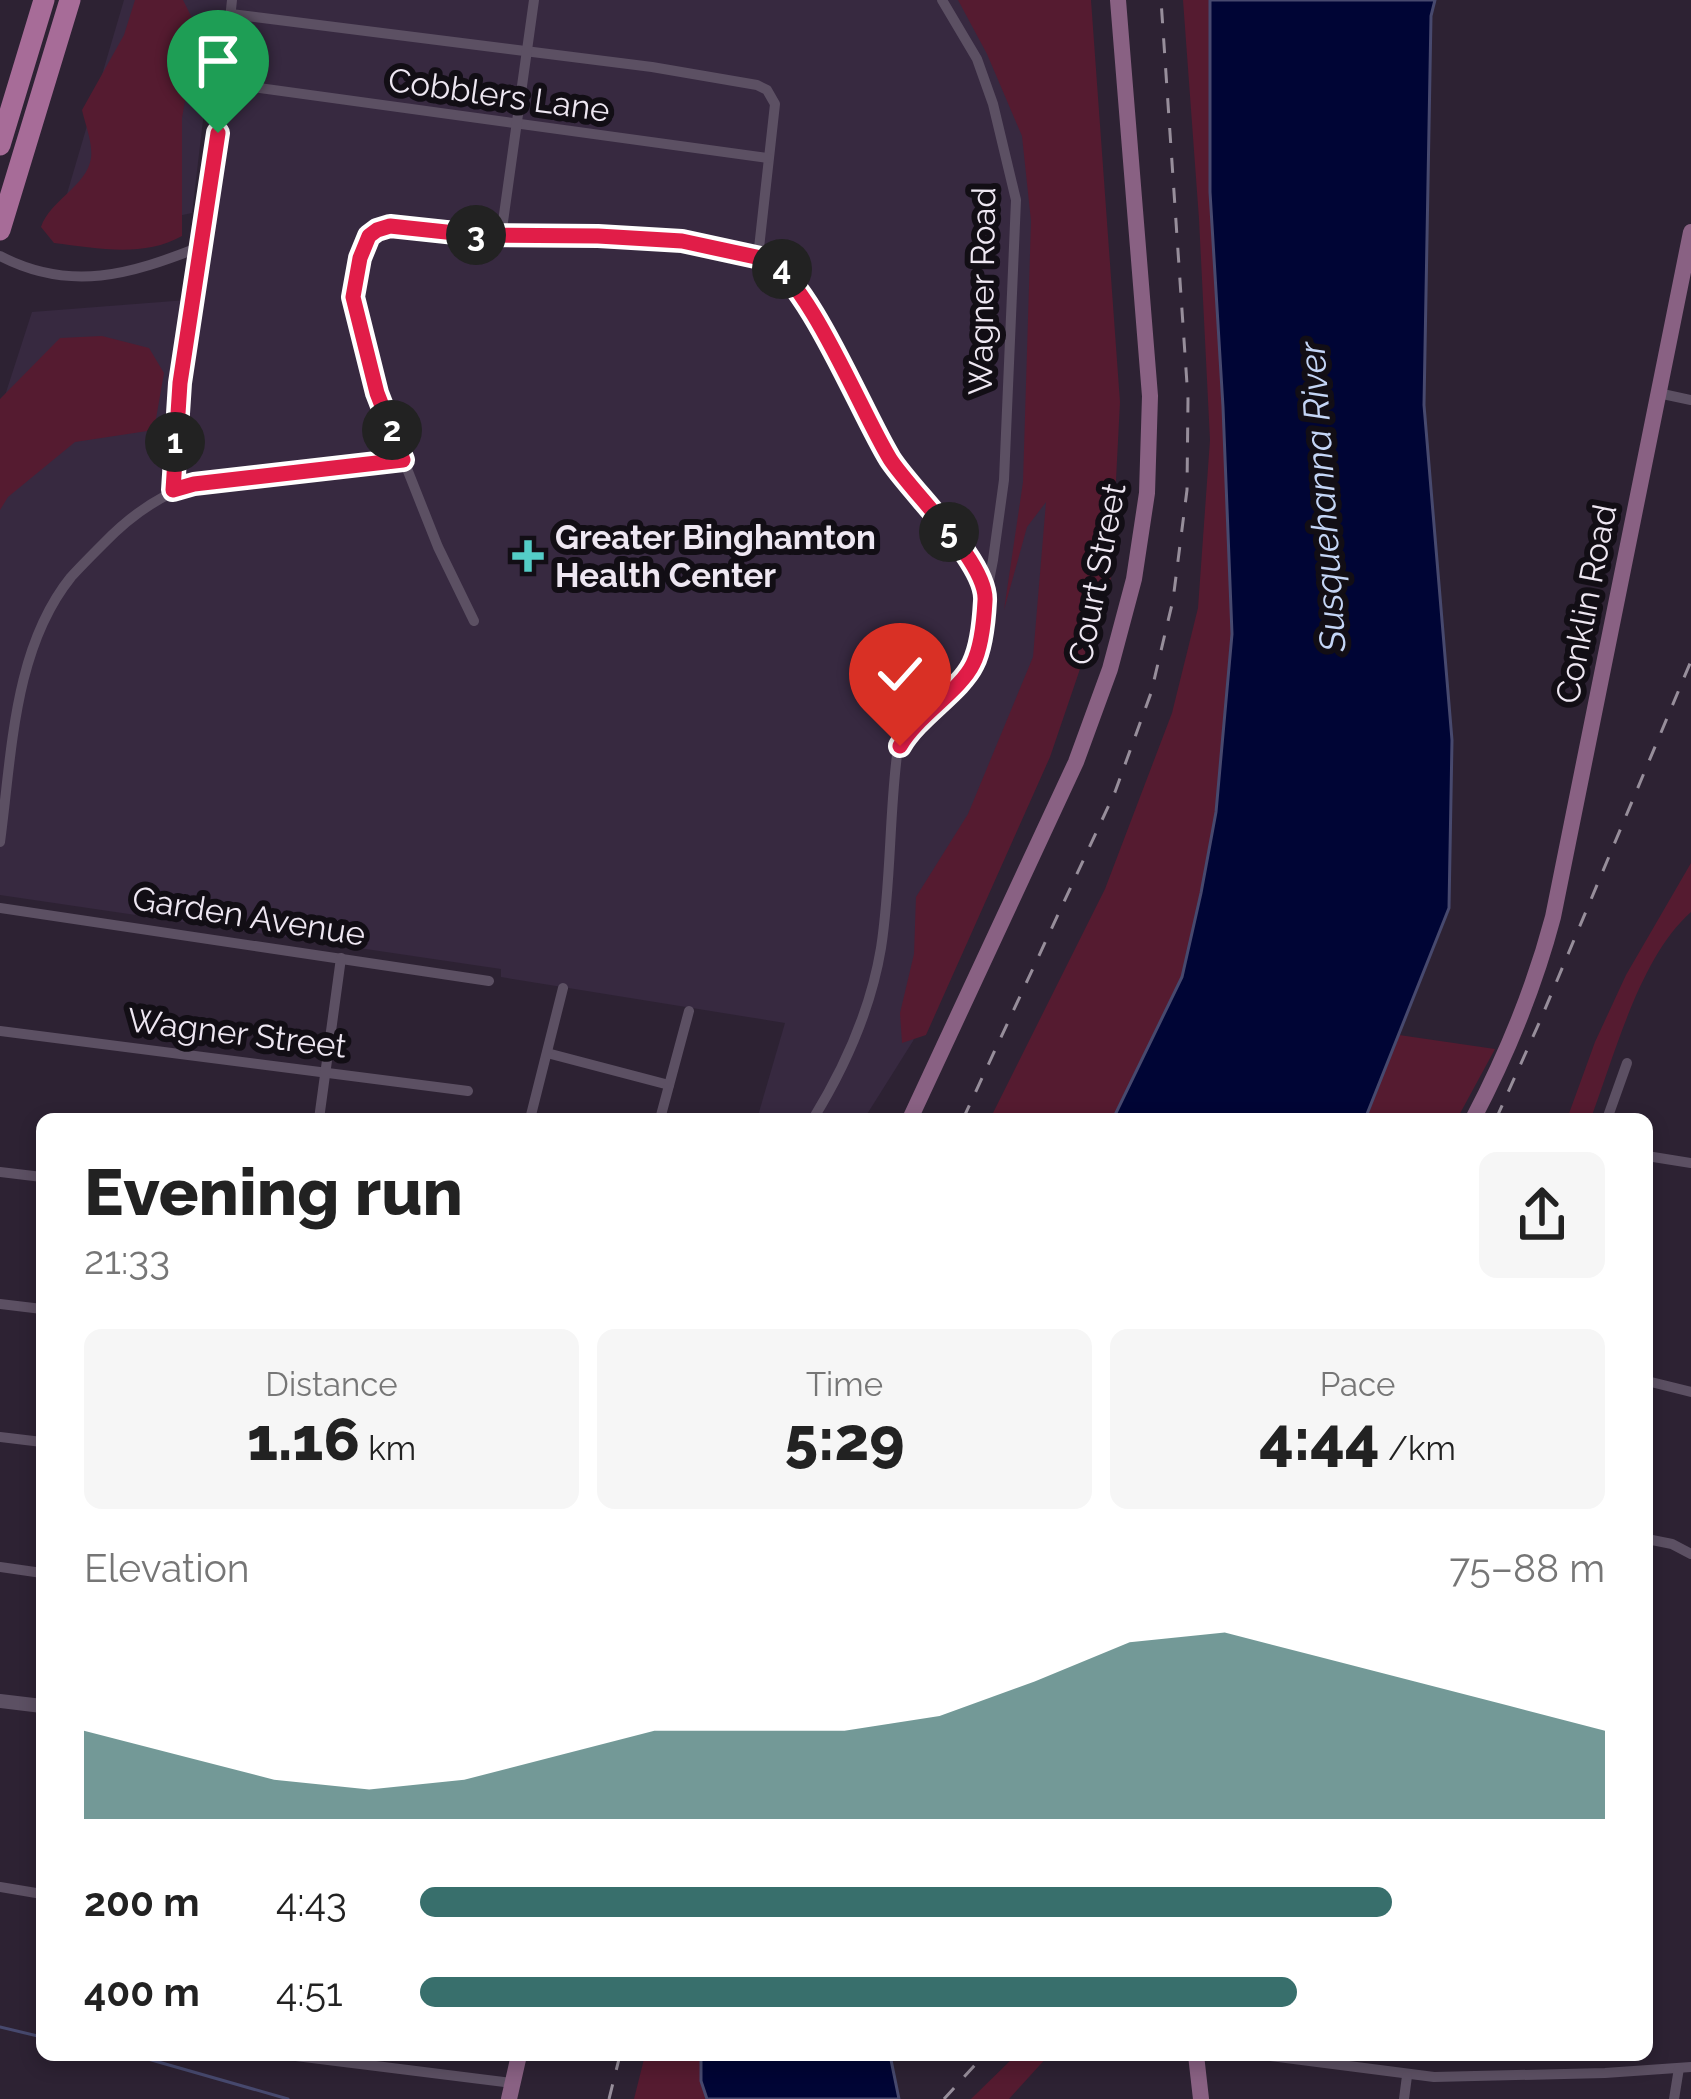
<!DOCTYPE html>
<meta charset="utf-8">
<style>
:root{--surface:#fff;--page:#f6f6f6;--text:#222;--muted:#767676;--accent:#386f6c}
body{margin:0;font-family:Raleway,sans-serif;background:var(--page);color:var(--text);height:100vh;display:flex;flex-direction:column;font-size:45px;white-space:nowrap}
*{box-sizing:border-box;margin:0}
p{font-size:39px;color:var(--muted)}
.icon{flex:none;width:66px;height:66px;fill:none;stroke:currentColor;stroke-width:2;stroke-linecap:round;stroke-linejoin:round}
.map{position:relative;flex:1;overflow:hidden}
.sheet{position:absolute;left:36px;top:1113px;width:1617px;height:948px;display:flex;flex-direction:column;background:var(--surface);border-radius:18px;box-shadow:0 6px 18px #0003}
.sheet>*{flex:none}
.pin{position:absolute;display:grid;place-items:center;width:102px;height:102px;color:#fff;margin:-123px -51px;border-radius:50% 50% 50% 0;rotate:-45deg;box-shadow:0 0 12px #0007}
.pin .icon{rotate:45deg}
.km{position:absolute;width:60px;height:60px;margin:-30px;border-radius:50%;background:#222;color:#fff;font-size:33px;line-height:60px;text-align:center}
.round{display:grid;place-items:center;flex:none;width:126px;height:126px;border-radius:18px;background:var(--page)}
.overview{display:flex;align-items:center;justify-content:space-between;height:204px;padding:0 48px}
h1{font-size:66px;font-weight:800;line-height:90px}
.figures{display:grid;grid-template-columns:repeat(3,1fr);gap:18px;height:204px;padding:12px 48px}
.figures div{display:grid;align-content:center;border-radius:18px;background:var(--page);text-align:center}
.figures b{font-size:60px;font-weight:800}
.figures small{font-size:33px;font-weight:400}
.figures p{font-size:33px}
.chart{height:336px;padding:24px 48px}
.chart p{display:flex;justify-content:space-between}
.chart svg{width:100%;height:216px;margin-top:12px;fill:var(--accent);opacity:.7}
ul{padding:0 48px;list-style:none;font-size:39px}
li{display:grid;grid-template-columns:192px 144px 1fr;align-items:center;height:90px}
li i{height:30px;border-radius:15px;background:var(--accent)}
.map>svg:first-child{display:block}
.built{fill:#372940}
.green{fill:#551b30}
.water{fill:#000535;stroke:#47496e;stroke-width:3}
.lines{fill:none;stroke-linecap:round;stroke-linejoin:round}
.stream{stroke:#47496e;stroke-width:3}
.minor{stroke:#5c5063;stroke-width:10}
.tertiary{stroke:#5c5063;stroke-width:14}
.primary{stroke:#896183;stroke-width:16}
.motorway{stroke:#a76c98;stroke-width:21}
.rail{stroke:#978e9b;stroke-width:3;stroke-dasharray:15 15;stroke-linecap:butt}
.route-casing{stroke:#fff;stroke-width:24}
.route{stroke:#e11d48;stroke-width:15}
.poi-dot{fill:#54cdc7;stroke:#120e15;stroke-width:4.5}
.labels{text-anchor:middle;dominant-baseline:central;stroke-width:12;stroke-linejoin:round;paint-order:stroke}
.street-label{font-size:33px;fill:#eee7f2;stroke:#120e15}
.poi-label{font-size:33px;font-weight:bold;fill:#eee7f2;stroke:#120e15;text-anchor:start}
.water-label{font-size:36px;font-style:italic;fill:#c4d5f6;stroke:#120e15}
</style>
<div class="map">
<svg width="1691" height="2099" viewBox="0 0 1691 2099">
<rect width="100%" height="100%" fill="#2d2233"/>
<!-- built -->
<path class="built" d="M124,0H1053L1052,701L913,1041L864,1119H757L785,1023L501,977V969L0,895V411L32,312L200,299L225,97L206,95L192,213L98,233L59,221Z"/>
<!-- green -->
<g class="green">
<path d="M135,0H183L197,28L200,57L189,78L182,118V236C143,258 96,248 54,243L41,227C50,200 87,186 91,158C93,143 85,124 82,110L124,35Z"/>
<path d="M958,0H1091L1120,402L1111,578L1050,757L926,1035L902,1043L900,1013L914,954L916,897L968,814L1033,657L1046,502L1027,527L1004,610L1023,482L1031,221L1022,136L987,54Z"/>
<path d="M1183,0H1210V192L1223,407L1232,634L1216,812L1201,893L1182,977L1113,1119H990L1105,889L1172,713L1198,608L1210,440L1199,219Z"/>
<path d="M102,336L149,348L164,373L154,430L75,442L8,497L0,510V399L60,338Z"/>
<path d="M1691,863V912C1640,957 1615,1054 1591,1118L1567,1119L1595,1042L1626,975Z"/>
<path d="M1399,1035L1495,1049L1457,1119H1365Z"/>
<path d="M645,2055H701V2081L707,2099H634Z"/>
<path d="M1016,2055H1049L1009,2099H971Z"/>
</g>
<!-- water -->
<g class="water">
<path d="M1210,0H1435L1431,16L1424,405L1452,740L1449,908L1365,1119H1113L1182,977L1201,893L1216,812L1232,634L1223,407L1210,192Z"/>
<path d="M701,2055H890L899,2099H707L701,2081Z"/>
</g>
<g class="lines">
<!-- stream -->
<g class="stream">
<path d="M0,2027L42,2037"/>
<path d="M134,2055L288,2099"/>
</g>
<!-- minor -->
<g class="minor">
<path d="M231,14L652,67L757,85L767,90L775,104L758,257"/>
<path d="M223,83L768,158"/>
<path d="M501,236L534,0"/>
<path d="M0,256C71,293 131,274 200,247"/>
<path d="M1658,393L1691,400"/>
<path d="M173,491L180,383L218,133L232,0"/>
<path d="M474,621L438,547L377,393L353,297L360,258L369,236L377,230L390,226L474,235L598,236L683,241L758,257L778,264L798,290L880,442L899,471L944,527L960,543L986,595"/>
<path d="M0,842C12,754 13,649 71,577C81,566 92,555 103,544C129,517 159,495 194,484L403,460"/>
<path d="M0,908L489,981"/>
<path d="M0,1031L468,1091"/>
<path d="M547,1053L669,1085"/>
<path d="M319,1119L341,958"/>
<path d="M530,1119L563,988"/>
<path d="M660,1119L689,1011"/>
<path d="M813,1119C845,1067 871,1008 881,948C891,884 889,819 897,755L911,731L973,664L993,560L1004,480L1016,200L993,104L977,59L942,0"/>
<path d="M1607,1119L1627,1063"/>
<path d="M1647,1156L1691,1163"/>
<path d="M0,1172L42,1177"/>
<path d="M0,1304L42,1309"/>
<path d="M1647,1381L1691,1392"/>
<path d="M0,1437L42,1442"/>
<path d="M1647,1539L1672,1544L1691,1554"/>
<path d="M0,1567L42,1573"/>
<path d="M0,1887L42,1894"/>
<path d="M1263,2055L1434,2077L1605,2073L1691,2067"/>
<path d="M296,2056L512,2083"/>
<path d="M1404,2099L1407,2076"/>
<path d="M1674,2099L1679,2068"/>
</g>
<!-- tertiary -->
<path class="tertiary" d="M0,1701L42,1706"/>
<!-- primary -->
<g class="primary">
<path d="M910,1119L1076,762L1110,669L1134,579L1147,493L1150,396L1118,0"/>
<path d="M1473,1119C1507,1054 1534,989 1553,917L1691,232"/>
<path d="M1196,2055L1201,2099"/>
<path d="M509,2099L519,2055"/>
</g>
<!-- motorway -->
<g class="motorway">
<path d="M0,145L44,0"/>
<path d="M0,230L70,0"/>
</g>
<!-- rail -->
<g class="rail">
<path d="M963,1119L1115,792L1151,693L1173,600L1187,490L1188,399L1161,0"/>
<path d="M1496,1119L1540,1021L1691,661"/>
<path d="M609,2099L620,2055"/>
<path d="M944,2099L984,2055"/>
</g>
</g>
<g class="lines">
<!-- route casing -->
<g class="route-casing">
<path id="route" d="M218,133L180,383L173,490L194,484L403,460L377,393L353,297L360,258L369,236L377,230L390,226L474,235L598,236L682,241L765,259C808,278 862,414 890,459C912,493 988,563 985,601C984,620 981,648 973,664C960,691 917,716 900,746"/>
</g>
<!-- route -->
<use href="#route" class="route"/>
</g>
<!-- markers -->
<path class="poi-dot" d="M522 538h12v12h12v12h-12v12h-12v-12h-12v-12h12z"/>
<g class="labels">
<!-- street labels -->
<g class="street-label">
<text transform="translate(499 95) rotate(8)">Cobblers Lane</text>
<text transform="translate(982 291) rotate(-89)">Wagner Road</text>
<text transform="translate(1097 574) rotate(-79)">Court Street</text>
<text transform="translate(1586 604) rotate(-79)">Conklin Road</text>
<text transform="translate(249 916) rotate(9)">Garden Avenue</text>
<text transform="translate(237 1033) rotate(7)">Wagner Street</text>
</g>
<!-- poi labels -->
<g class="poi-label">
<text x="555" y="537">Greater Binghamton<tspan x="555" dy="38">Health Center</tspan></text>
</g>
<!-- water labels -->
<g class="water-label">
<text transform="translate(1322 497) rotate(-94)">Susquehanna River</text>
</g>
</g>
</svg>
<div class="pin" style="left:218px;top:133px;background:#1e9e55"><svg class="icon" aria-label="arrive" viewBox="0 0 24 24"><path d="M6 21V4h12l-3 4 3 4H6"/></svg></div>
<div class="pin" style="left:900px;top:746px;background:#d93025"><svg class="icon" aria-label="check" viewBox="0 0 24 24"><path d="M5 12l5 5 9-10"/></svg></div>
<b class="km" style="left:175px;top:442px">1</b>
<b class="km" style="left:392px;top:430px">2</b>
<b class="km" style="left:476px;top:235px">3</b>
<b class="km" style="left:782px;top:269px">4</b>
<b class="km" style="left:949px;top:532px">5</b>
<section class="sheet">
<div class="overview"><div><h1>Evening run</h1><p>21:33</p></div><a class="round"><svg class="icon" aria-label="share" viewBox="0 0 24 24"><path d="M12 15V3M7 8l5-5 5 5M5 13v7h14v-7"/></svg></a></div>
<div class="figures">
<div><p>Distance</p><b>1.16<small> km</small></b></div>
<div><p>Time</p><b>5:29</b></div>
<div><p>Pace</p><b>4:44<small> /km</small></b></div>
</div>
<div class="chart"><p><span>Elevation</span>75–88 m</p>
<svg viewBox="0 0 160 44" preserveAspectRatio="none"><path d="M0 44V26L10 31L20 36L30 38L40 36L50 31L60 26L70 26L80 26L90 23L100 16L110 8L120 6L130 11L140 16L150 21L160 26V44z"/></svg>
</div>
<ul>
<li><b>200 m</b>4:43<i style="width:82%"></i></li>
<li><b>400 m</b>4:51<i style="width:74%"></i></li>
</ul>
</section>
</div>
